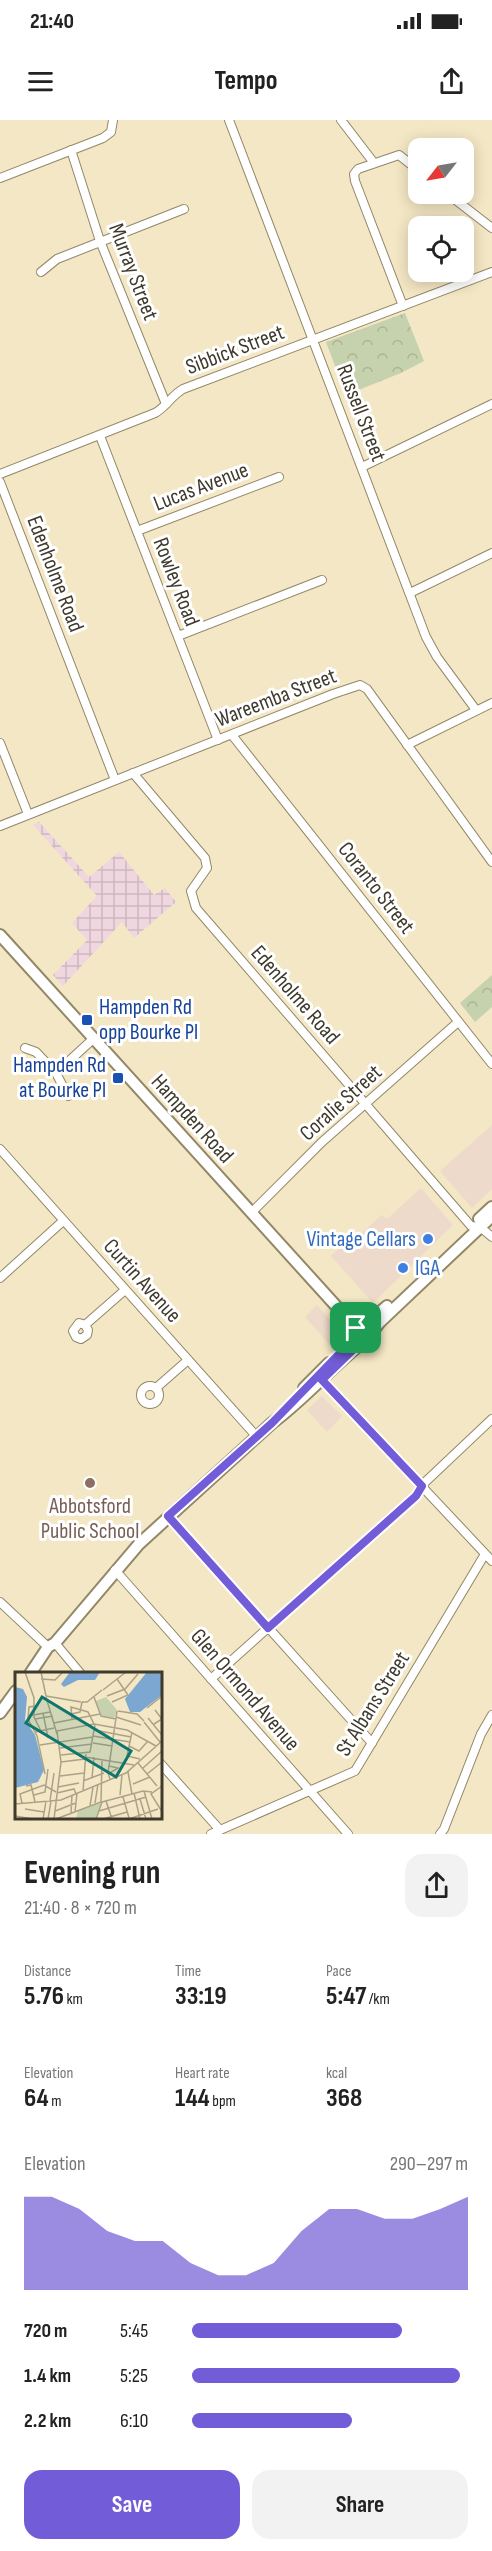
<!DOCTYPE html>
<meta charset="utf-8">
<style>
:root{--surface:#fff;--page:#f2f2f2;--text:#222;--muted:#767676;--accent:#725cd7}
body{margin:0;font-family:"Sofia Sans Condensed",sans-serif;background:var(--page);color:var(--text);height:100vh;display:flex;flex-direction:column;font-size:22px;white-space:nowrap}
*{box-sizing:border-box;margin:0}
p{font-size:20px;color:var(--muted)}
.icon{flex:none;width:33px;height:33px;fill:none;stroke:currentColor;stroke-width:2;stroke-linecap:round;stroke-linejoin:round}
.map{position:relative;height:1714px;overflow:hidden}
.side{display:flex;flex-direction:column;background:var(--surface);flex:1}
.side>*{flex:none}
.needle{width:39px;rotate:239deg}
.fabs{position:absolute;left:408px;top:18px;display:grid;gap:12px}
.fabs a{display:grid;place-items:center;width:66px;height:66px;border-radius:12px;background:var(--surface);box-shadow:0 3px 15px #0003;font-size:30px}
.pin{position:absolute;display:grid;place-items:center;width:51px;height:51px;color:#fff;margin:-26px;border-radius:12px;box-shadow:0 3px 9px #0006}
.round{display:grid;place-items:center;flex:none;width:63px;height:63px;border-radius:18px;background:var(--page)}
.overview{display:flex;align-items:center;justify-content:space-between;height:102px;padding:0 24px}
h1{font-size:33px;font-weight:700;line-height:45px}
.stats{display:grid;grid-template-columns:repeat(3,1fr);gap:9px;height:102px;padding:6px 24px}
.stats div{display:grid;align-content:center}
.stats b{font-size:26px;font-weight:700}
.stats small{font-size:16px;font-weight:400}
.stats p{font-size:16px}
.chart{height:168px;padding:12px 24px}
.chart p{display:flex;justify-content:space-between}
.chart svg{width:100%;height:108px;margin-top:6px;fill:var(--accent);opacity:.7}
.primary-button{display:flex;gap:12px;margin-top:auto;padding:12px 24px}
.primary-button a{flex:1;height:69px;border-radius:18px;background:var(--accent);color:#fff;font-size:24px;font-weight:700;line-height:69px;text-align:center}
.primary-button a+a{background:var(--page);color:var(--text)}
ul{padding:0 24px;list-style:none;font-size:20px}
li{display:grid;grid-template-columns:96px 72px 1fr;align-items:center;height:45px}
li i{height:15px;border-radius:8px;background:var(--accent)}
.status{display:flex;justify-content:space-between;align-items:center;height:42px;padding:0 30px;background:var(--surface);direction:ltr}
.status svg{height:16px;fill:currentColor}
header{display:flex;justify-content:space-between;align-items:center;height:78px;padding:0 24px;background:var(--surface);font-size:27px;font-weight:700}
.map>svg:first-child{display:block}
.commercial{fill:#eddaca}
.industrial{fill:url(#industrial-grid)}
.park{fill:url(#park-crowns)}
.lines{fill:none;stroke-linecap:round;stroke-linejoin:round}
.minor-casing{stroke:#928767;stroke-width:10}
.secondary-casing{stroke:#928767;stroke-width:14}
.minor{stroke:#fff;stroke-width:8}
.secondary{stroke:#fff;stroke-width:10}
.route-casing{stroke:#fff;stroke-width:12}
.route{stroke:#725cd7;stroke-width:8}
.transit-dot{fill:#1a4fb4;stroke:#fff;stroke-width:2}
.shop-dot{fill:#3f7fe0;stroke:#fff;stroke-width:2}
.education-dot{fill:#8d6e63;stroke:#fff;stroke-width:2}
.labels{text-anchor:middle;dominant-baseline:central;stroke-width:6;stroke-linejoin:round;paint-order:stroke}
.street-label{font-size:22px;fill:#3f3a2c;stroke:#fff}
.transit-label{font-size:22px;fill:#164399;stroke:#fff;text-anchor:start}
.shop-label{font-size:22px;fill:#366cbe;stroke:#fff;text-anchor:end}
.education-label{font-size:22px;fill:#785e54;stroke:#fff}
.inset-road{fill:none;stroke:#aca288;stroke-width:1.5}
.view{fill:#0f766e;fill-opacity:0.15;stroke:#0f766e;stroke-width:3}
.inset-edge{fill:none;stroke:#3f3a2c;stroke-width:3}
</style>
<div class="status"><b>21:40</b><svg viewBox="0 0 49 12"><path d="M0 12V9h3v3zM5 12V6h3v6zM10 12V3h3v9zM15 12V0h3v12zM26 1h20v11H26zM47 4h2v5h-2z"/></svg></div>
<header><svg class="icon" aria-label="menu" viewBox="0 0 24 24"><path d="M4 6h16M4 12h16M4 18h16"/></svg>Tempo<svg class="icon" aria-label="share" viewBox="0 0 24 24"><path d="M12 15V3M7 8l5-5 5 5M5 13v7h14v-7"/></svg></header>
<div class="map">
<svg width="492" height="1714" viewBox="0 0 492 1714">
<defs>
<pattern id="industrial-grid" width="8" height="8" patternUnits="userSpaceOnUse" patternTransform="scale(1.5)"><rect width="8" height="8" fill="#f0d6df"/><path d="M0 4h8M4 0v8" fill="none" stroke="#cfb8c0"/></pattern>
<pattern id="park-crowns" width="20" height="18" patternUnits="userSpaceOnUse" patternTransform="scale(1.5)"><rect width="20" height="18" fill="#c6d1ad"/><path d="M2 6a3 3 0 1 1 6 0M12 15a3 3 0 1 1 6 0" fill="none" stroke="#abb495"/></pattern>
</defs>
<rect width="100%" height="100%" fill="#f4e7c5"/>
<!-- commercial -->
<g class="commercial">
<path d="M492,1005V1069L472,1088L440,1051Z"/>
<path d="M421,1068L453,1105L373,1183L331,1136L346,1121L349,1124L382,1095L387,1099Z"/>
<path d="M317,1185L341,1212L330,1225L305,1197Z"/>
<path d="M322,1276L342,1296L327,1312L307,1290Z"/>
</g>
<!-- industrial -->
<path class="industrial" d="M39,702L89,757L119,732L154,775L165,768L176,782L134,818L122,802L63,866L53,855L87,820L72,803L97,776L33,705Z"/>
<!-- park -->
<g class="park">
<path d="M405,193L424,241L401,253L346,275L326,222Z"/>
<path d="M492,855V887L475,902L460,883Z"/>
</g>
<g class="lines">
<!-- minor casing -->
<g class="minor-casing">
<g id="minor">
<path d="M229,0L426,517L437,537L476,590"/>
<path d="M341,0L374,43"/>
<path d="M71,30L100,121L166,284"/>
<path d="M0,58L103,18L111,12L113,0"/>
<path d="M448,74L492,108"/>
<path d="M41,152L57,139L184,89"/>
<path d="M403,186L355,61L354,54L358,49L399,35L418,50"/>
<path d="M100,316L218,620"/>
<path d="M362,347L492,284"/>
<path d="M0,354L155,293C166,287 171,276 183,269L492,152"/>
<path d="M0,362L115,660"/>
<path d="M137,411L279,357"/>
<path d="M410,473L492,433"/>
<path d="M178,516L322,460"/>
<path d="M232,615L492,944"/>
<path d="M0,623L28,694"/>
<path d="M407,625L492,583"/>
<path d="M133,653L205,738L207,748L191,771L196,788L471,1106L480,1107L492,1117"/>
<path d="M0,706L333,574L360,565L367,569L492,742"/>
<path d="M25,928L36,932L56,953L93,919"/>
<path d="M56,953L68,976"/>
<path d="M0,1029L257,1317"/>
<path d="M251,1093L322,1022L458,902"/>
<path d="M0,1158L63,1101"/>
<path d="M85,1205L88,1210L87,1215L81,1219L76,1217L73,1211L79,1203L85,1205L125,1170"/>
<path d="M318,1256L492,1441"/>
<circle cx="150" cy="1275" r="9"/>
<path d="M156,1268L188,1240"/>
<path d="M168,1396L372,1623"/>
<path d="M115,1450L348,1714"/>
<path d="M0,1482L48,1527"/>
<path d="M55,1523L81,1554"/>
<path d="M211,1559L416,1375L421,1366L492,1299"/>
<path d="M160,1643L220,1710"/>
<path d="M211,1714L355,1651L485,1434"/>
<path d="M440,1714L444,1709L481,1614L492,1595"/>
</g>
</g>
<!-- secondary casing -->
<g class="secondary-casing">
<g id="secondary">
<path d="M0,815L356,1208"/>
<path d="M479,1099L492,1087"/>
<path d="M356,1208L372,1199L387,1186"/>
<path d="M341,1233L350,1222L356,1208"/>
<path d="M304,1268L329,1243"/>
<path d="M30,1554L48,1527L55,1523L139,1424L272,1303C306,1278 333,1245 366,1220C372,1216 375,1207 380,1202L492,1096"/>
<path d="M0,1593L16,1571"/>
</g>
</g>
<!-- minor -->
<use href="#minor" class="minor"/>
<!-- secondary -->
<use href="#secondary" class="secondary"/>
</g>
<g class="lines">
<!-- route casing -->
<g class="route-casing">
<path id="route" d="M360,1205L369,1209L368,1219L354,1229L322,1260L422,1366L416,1376L268,1508L168,1396L272,1303L346,1227L354,1209Z"/>
</g>
<!-- route -->
<use href="#route" class="route"/>
</g>
<!-- markers -->
<g class="transit-dot">
<rect x="81" y="894" width="12" height="12" rx="3"/>
<rect x="112" y="952" width="12" height="12" rx="3"/>
</g>
<g class="shop-dot">
<circle cx="428" cy="1119" r="6"/>
<circle cx="403" cy="1148" r="6"/>
</g>
<circle class="education-dot" cx="90" cy="1363" r="6"/>
<g class="labels">
<!-- street labels -->
<g class="street-label">
<text transform="translate(133 152) rotate(69)">Murray Street</text>
<text transform="translate(235 230) rotate(-21)">Sibbick Street</text>
<text transform="translate(361 293) rotate(69)">Russell Street</text>
<text transform="translate(201 367) rotate(-21)">Lucas Avenue</text>
<text transform="translate(55 454) rotate(69)">Edenholme Road</text>
<text transform="translate(176 462) rotate(69)">Rowley Road</text>
<text transform="translate(276 578) rotate(-21)">Wareemba Street</text>
<text transform="translate(376 768) rotate(52)">Coranto Street</text>
<text transform="translate(295 875) rotate(49)">Edenholme Road</text>
<text transform="translate(341 983) rotate(-42)">Coralie Street</text>
<text transform="translate(192 999) rotate(48)">Hampden Road</text>
<text transform="translate(142 1161) rotate(48)">Curtin Avenue</text>
<text transform="translate(245 1570) rotate(49)">Glen Ormond Avenue</text>
<text transform="translate(373 1584) rotate(-58)">St Albans Street</text>
</g>
<!-- transit labels -->
<g class="transit-label">
<text x="99" y="887">Hampden Rd<tspan x="99" dy="25">opp Bourke Pl</tspan></text>
<text x="106" y="945" text-anchor="end">Hampden Rd<tspan x="106" dy="25">at Bourke Pl</tspan></text>
</g>
<!-- shop labels -->
<g class="shop-label">
<text x="416" y="1119">Vintage Cellars</text>
<text x="415" y="1148" text-anchor="start">IGA</text>
</g>
<!-- education labels -->
<g class="education-label">
<text x="90" y="1386">Abbotsford<tspan x="90" dy="25">Public School</tspan></text>
</g>
</g>
<!-- overview -->
<g transform="translate(15 1552)">
<rect width="147" height="147" fill="#f4e7c5"/>
<path d="M91,25L102,38L99,46L86,43L81,29ZM86,131L80,147H61L63,139Z" fill="#c6d1ad"/>
<path d="M55,0H85L80,8H63L49,15L46,12ZM132,0H147V23L125,40H115L110,27ZM0,15L8,17L12,25L10,48L20,63L29,98L23,110L0,116Z" fill="#7ba7d0"/>
<path class="inset-road" d="M10,0L19,26V45L26,59M26,0L31,24M26,7L40,8L48,0M88,18L111,0M31,24L66,30M92,24L110,17L123,2M31,25L42,62M79,25L86,44L101,47M67,30H72L87,18M97,30L113,23L102,7M20,34L14,35L13,47L22,64L30,102M132,36L147,24M103,39L122,42L129,49M28,41L33,66M56,42L65,40L67,30M13,44L35,40M101,45L126,53M133,46L147,63M20,47L38,44M57,47L56,35L73,40L79,52M129,50L145,70M39,51L85,42M139,52L147,47L140,38M79,58L116,65M42,59L79,52L112,58L141,74M20,60L39,56M117,60L112,84L125,87M78,64L115,70M78,71L97,74M25,73L78,65M114,74L124,79L133,69M45,76L77,72M46,83L75,80L80,53M70,85L119,93M46,90L70,87M123,91L142,114M128,96L147,79M113,100L117,122M93,102L103,96L94,94M132,102L147,90M45,104L69,101M77,106L79,85M95,107L93,101L102,39M68,109L89,101M118,112L135,105M11,114L16,113L20,130M43,115L64,111M68,119L71,80M129,119L137,147M42,121L59,117L61,122M119,121L125,147M19,123L30,120L33,97M105,123L107,103M108,125L114,146M125,127L131,147M35,129L39,101M91,129L97,147M86,130L87,87M87,130L128,119L137,120M7,131L5,122L29,113L41,120M80,131L83,112M0,132L46,128L111,101L147,69M75,134L78,115M10,137L29,140M146,138L136,122L147,114M40,139L61,131M84,139L131,125M60,140L62,121M56,141L57,123M0,144L18,147M28,147L31,129M33,147L36,129M39,147L46,90L42,59M41,147L86,130M81,147L87,130M88,147L112,140M114,147L143,137"/>
<path class="view" d="M27,25L116,79L101,105L11,51Z"/>
<rect width="147" height="147" class="inset-edge"/>
</g>
</svg>
<div class="fabs">
<a><svg class="needle" viewBox="-14 -14 28 28"><path d="M0-13l5 13h-10z" fill="#e53935"/><path d="M0 13l5-13h-10z" fill="#767676"/></svg></a>
<a><svg class="icon" aria-label="locate" viewBox="0 0 24 24"><circle cx="12" cy="12" r="6"/><path d="M12 2v4M12 18v4M2 12h4M18 12h4"/></svg></a>
</div>
<div class="pin" style="left:356px;top:1208px;background:#1e9e55"><svg class="icon" aria-label="arrive" viewBox="0 0 24 24"><path d="M6 21V4h12l-3 4 3 4H6"/></svg></div>
</div>
<section class="side">
<div class="overview"><div><h1>Evening run</h1><p>21:40 · 8 × 720 m</p></div><a class="round"><svg class="icon" aria-label="share" viewBox="0 0 24 24"><path d="M12 15V3M7 8l5-5 5 5M5 13v7h14v-7"/></svg></a></div>
<div class="stats">
<div><p>Distance</p><b>5.76<small> km</small></b></div>
<div><p>Time</p><b>33:19</b></div>
<div><p>Pace</p><b>5:47<small> /km</small></b></div>
</div>
<div class="stats">
<div><p>Elevation</p><b>64<small> m</small></b></div>
<div><p>Heart rate</p><b>144<small> bpm</small></b></div>
<div><p>kcal</p><b>368</b></div>
</div>
<div class="chart"><p><span>Elevation</span>290–297 m</p>
<svg viewBox="0 0 160 44" preserveAspectRatio="none"><path d="M0 44V6L10 6L20 11L30 20L40 24L50 24L60 33L70 38L80 38L90 33L100 20L110 11L120 11L130 15L140 15L150 11L160 6V44z"/></svg>
</div>
<ul>
<li><b>720 m</b>5:45<i style="width:76%"></i></li>
<li><b>1.4 km</b>5:25<i style="width:97%"></i></li>
<li><b>2.2 km</b>6:10<i style="width:58%"></i></li>
</ul>
<div class="primary-button"><a>Save</a><a>Share</a></div>
</section>
